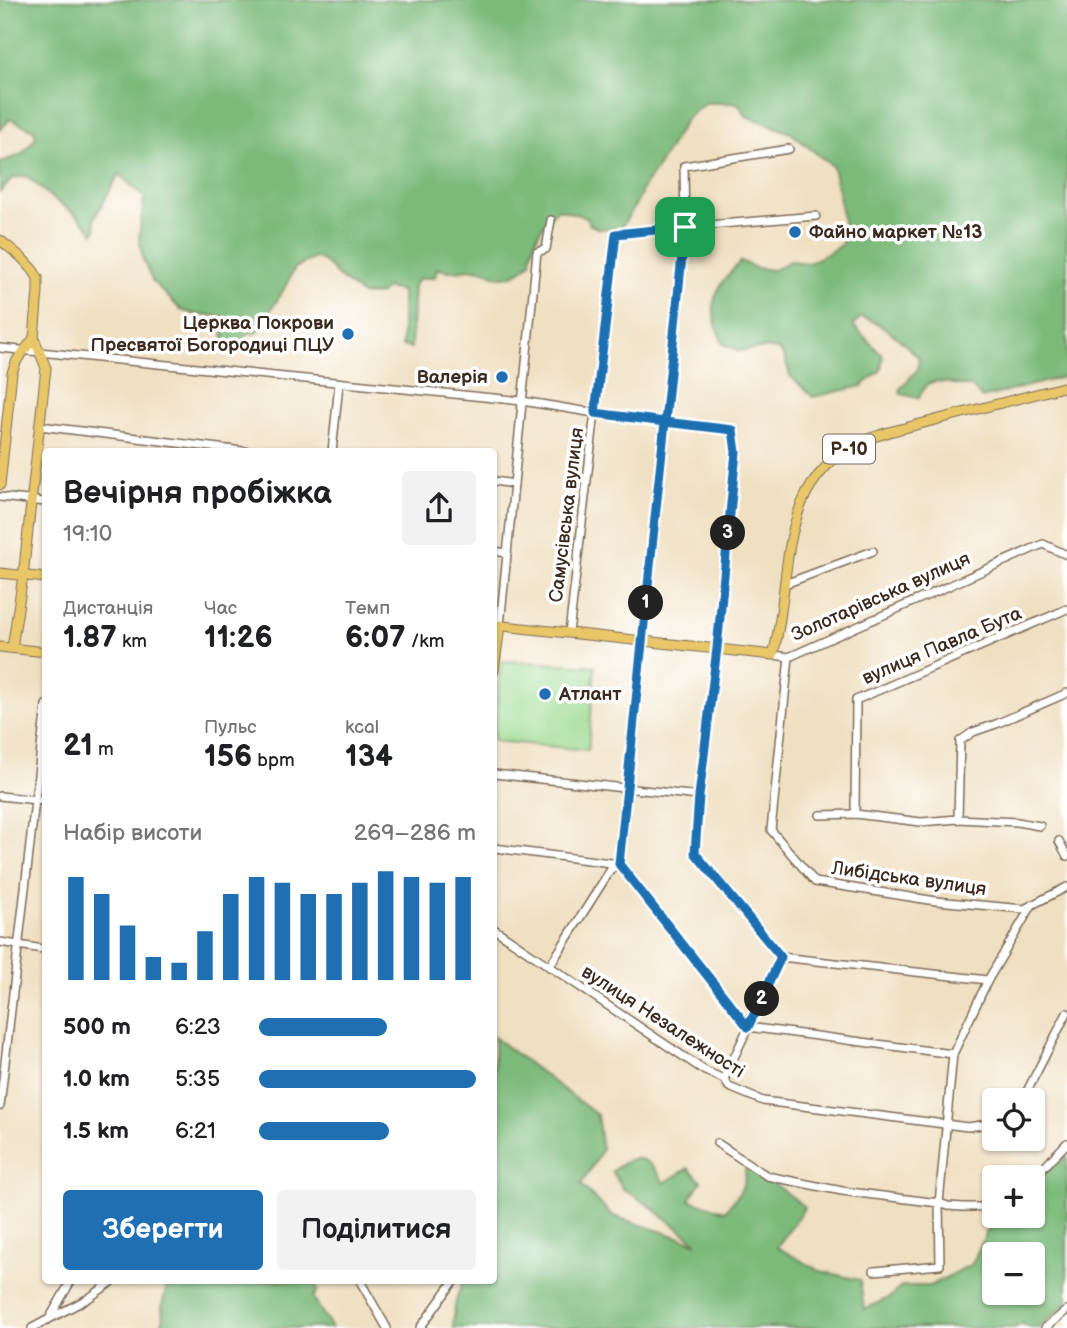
<!DOCTYPE html>
<html lang="uk">
<meta charset="utf-8">
<style>
:root{--surface:#fff;--page:#f2f2f2;--text:#202124;--muted:#757577;--accent:#1f6fb2}
body{margin:0;font-family:"Balsamiq Sans",sans-serif;background:var(--page);color:var(--text);height:100vh;display:flex;flex-direction:column;font-size:26px;white-space:nowrap}
*{box-sizing:border-box;margin:0}
p{font-size:23px;color:var(--muted)}
.icon{flex:none;width:38px;height:38px;fill:none;stroke:currentColor;stroke-width:2;stroke-linecap:round;stroke-linejoin:round}
.map{position:relative;flex:1;overflow:hidden}
.sheet{position:absolute;left:42px;top:448px;width:455px;height:836px;display:flex;flex-direction:column;background:var(--surface);border-radius:7px;box-shadow:0 2px 5px #0004}
.sheet>*{flex:none}
.fabs{position:absolute;left:982px;top:1088px;display:grid;gap:14px}
.fabs a{display:grid;place-items:center;width:63px;height:63px;border-radius:7px;background:var(--surface);box-shadow:0 2px 5px #0004;font-size:35px}
.pin{position:absolute;display:grid;place-items:center;width:60px;height:60px;color:#fff;margin:-30px;border-radius:14px;box-shadow:0 4px 10px #0006}
.km{position:absolute;width:35px;height:35px;margin:-18px;border-radius:50%;background:#222;color:#fff;font-size:19px;line-height:35px;text-align:center}
.round{display:grid;place-items:center;flex:none;width:74px;height:74px;border-radius:7px;background:var(--page)}
.summary{display:flex;align-items:center;justify-content:space-between;height:119px;padding:0 21px}
h1{font-size:32px;font-weight:700;line-height:52px}
.stats{display:grid;grid-template-columns:repeat(3,1fr);gap:10px;height:119px;padding:7px 21px}
.stats div{display:grid;align-content:center}
.stats b{font-size:30px;font-weight:700}
.stats small{font-size:19px;font-weight:400}
.stats p{font-size:19px}
.chart{height:196px;padding:14px 21px}
.chart p{display:flex;justify-content:space-between}
.chart svg{width:100%;height:126px;margin-top:7px;stroke:var(--accent);stroke-width:6}
.primary-button{display:flex;gap:14px;margin-top:auto;padding:14px 21px}
.primary-button a{flex:1;height:80px;border-radius:7px;background:var(--accent);color:#fff;font-size:28px;font-weight:700;line-height:80px;text-align:center}
.primary-button a+a{background:var(--page);color:var(--text)}
ul{padding:0 21px;list-style:none;font-size:23px}
li{display:grid;grid-template-columns:112px 84px 1fr;align-items:center;height:52px}
li i{height:18px;border-radius:9px;background:var(--accent)}
.map>svg:first-child{display:block}
.green{fill:#9bda90;stroke:#6b8257;stroke-width:2}
.forest{fill:#7cba7a;stroke:#5c724c;stroke-width:2;fill-rule:evenodd}
.lines{fill:none;stroke-linecap:round;stroke-linejoin:round}
.minor-casing{stroke:#7a6a57;stroke-width:10}
.major-casing{stroke:#7a6a57;stroke-width:11}
.minor{stroke:#fff;stroke-width:7}
.major{stroke:#e9c769;stroke-width:9}
.route-casing{stroke:#fff;stroke-width:14}
.route{stroke:#1f6fb2;stroke-width:9}
.poi-dot{fill:#1f6fb2;stroke:#fff;stroke-width:2.5}
.labels{text-anchor:middle;dominant-baseline:central;stroke-width:7;stroke-linejoin:round;paint-order:stroke}
.shield{fill:#fff;stroke:#766a62;stroke-width:2}
.shield-label{font-size:18px;font-weight:bold;fill:#3b2a1e}
.poi-label{font-size:19px;font-weight:bold;fill:#3b2a1e;stroke:#fff;text-anchor:start}
.street-label{font-size:19px;fill:#3b2a1e;stroke:#fff}
</style>
<div class="map">
<svg width="1067" height="1328" viewBox="0 0 1067 1328">
<rect width="100%" height="100%" fill="#fff"/>
<filter id="ink" filterUnits="userSpaceOnUse"><feTurbulence type="fractalNoise" baseFrequency=".0143" numOctaves="2"/><feDisplacementMap in="SourceGraphic" scale="14" xChannelSelector="R" yChannelSelector="G"/><feConvolveMatrix kernelMatrix="1 2 1 2 8 2 1 2 1" color-interpolation-filters="sRGB"/></filter>
<filter id="wash" filterUnits="userSpaceOnUse"><feTurbulence type="fractalNoise" baseFrequency=".00686" numOctaves="4" result="noise"/><feDisplacementMap in="SourceGraphic" scale="28" xChannelSelector="R" yChannelSelector="G"/><feGaussianBlur stdDeviation="1.57" result="paint"/><feColorMatrix in="noise" values="0 0 0 0 0 0 0 0 0 0 0 0 0 0 0 0 0 1.4 0 .05"/><feComposite in="paint" operator="in"/></filter>
<g filter="url(#wash)">
<rect width="100%" height="100%" fill="#f0e0c2"/>
<!-- green -->
<path class="green" d="M502,661L595,666L588,750L494,741V722Z"/>
<!-- forest -->
<g class="forest">
<path d="M0,0H1067V376L982,398L972,387L936,381L927,384L918,398L901,394L900,389L917,370L919,358C902,341 884,323 861,317L853,325L883,356L881,370L862,386L813,397L790,376L785,358L779,350L765,348L739,351L723,344C706,305 712,291 741,261L755,268L774,270L790,261L809,263L825,255L842,244L844,228L838,189L833,167L791,133L746,116L738,103H705L686,119L657,168L642,189L640,197L621,228L599,229L589,224L587,217L558,209C542,224 531,241 531,262C522,271 509,280 497,276C489,273 484,270 476,269C462,269 450,274 437,268L435,277L419,279L414,285L411,348L402,346V291L386,288L381,294L362,295L337,275L325,262L315,257L295,268L281,294L259,329L256,333H246L242,348L224,346L223,316L197,315L181,310L152,281L143,259L139,238L144,197L119,174L94,219L96,229L94,233L78,216L53,199L27,176L13,178L0,192V163L22,154L36,138L34,130L10,119L0,130Z"/>
<path d="M494,1037L597,1115L602,1150L581,1185L613,1216L697,1243L650,1206L622,1188L612,1171C617,1168 626,1160 633,1159C648,1156 658,1172 664,1183L688,1168L701,1181L689,1200L725,1211C737,1197 747,1187 745,1167L775,1184L805,1207L777,1247L820,1271L860,1280L864,1310L890,1297L902,1286H930L972,1264L994,1216H1032L1033,1182L1067,1156V1303L1039,1328H1031L1022,1324L1014,1328H453C454,1311 455,1296 464,1281H494V1232L496,1229L494,1213ZM994,1255H1032V1293H994Z"/>
<path d="M168,1281H314L318,1290L313,1298L332,1328H158L163,1321L162,1306Z"/>
</g>
</g>
<g filter="url(#ink)">
<g class="lines">
<!-- minor casing -->
<g class="minor-casing">
<g id="minor">
<path d="M0,348L522,401L595,413L733,430L736,452L717,648L699,796L695,853L781,957"/>
<path d="M40,426L251,452"/>
<path d="M332,452L339,384"/>
<path d="M494,481L514,484"/>
<path d="M0,497L46,502"/>
<path d="M494,551L507,553"/>
<path d="M785,584L873,551"/>
<path d="M500,625L537,252L546,249L551,220"/>
<path d="M569,633L616,234L685,227L816,216"/>
<path d="M773,655L789,657L1043,544L1067,555"/>
<path d="M789,657L771,830L815,882L936,901L1024,909L1067,887"/>
<path d="M494,774L699,796"/>
<path d="M0,796L46,801"/>
<path d="M855,814L856,700L1067,609"/>
<path d="M820,815L855,814L921,822L958,819L1017,822L1040,826"/>
<path d="M958,819L960,741L973,732L996,724L1067,693"/>
<path d="M1059,841L1067,856"/>
<path d="M494,848L619,864L748,1027L953,1054L988,980L1032,905"/>
<path d="M494,929L705,1071L724,1079L729,1087L763,1101L968,1127L994,1123"/>
<path d="M0,942L43,949L46,948"/>
<path d="M781,957L988,980"/>
<path d="M549,967L611,869L619,864L685,227L684,166L789,149"/>
<path d="M724,1079L781,957"/>
<path d="M1022,1101L1067,1013"/>
<path d="M0,1106L46,705"/>
<path d="M717,1143L767,1176L842,1191L939,1203L948,1206L963,1207H992L994,1205"/>
<path d="M1029,1178L1047,1164L1067,1143"/>
<path d="M874,1271L940,1265L939,1203L953,1054"/>
<path d="M360,1281L387,1328"/>
<path d="M49,1319L71,1281"/>
<path d="M32,1328L89,1298L113,1281"/>
<path d="M420,1328L454,1281"/>
<path d="M1045,1328L1067,1310"/>
</g>
</g>
<!-- major casing -->
<g class="major-casing">
<g id="major">
<path d="M0,240L21,257L33,270L38,278V291L34,338L46,368L23,576L12,648"/>
<path d="M0,485L12,373L17,360L34,338"/>
<path d="M0,573L46,578"/>
<path d="M494,625L773,655C794,576 773,483 863,441C871,437 881,435 889,432L1067,386"/>
<path d="M0,647L46,652"/>
<path d="M494,671L500,625"/>
</g>
</g>
<!-- minor -->
<use href="#minor" class="minor"/>
<!-- major -->
<use href="#major" class="major"/>
</g>
</g>
<g class="lines" filter="url(#ink)">
<!-- route casing -->
<g class="route-casing">
<path id="route" d="M685,227L616,234L595,413L665,422L619,864L748,1027L781,957L695,853L699,796L717,648L736,452L733,430L665,422L685,227"/>
</g>
<!-- route -->
<use href="#route" class="route"/>
</g>
<!-- markers -->
<g class="poi-dot">
<circle cx="795" cy="232" r="7"/>
<circle cx="348" cy="334" r="7"/>
<circle cx="502" cy="377" r="7"/>
<circle cx="545" cy="694" r="7"/>
</g>
<g class="labels">
<!-- shield labels -->
<rect class="shield" x="823" y="434.5" width="52" height="29" rx="5"/>
<g class="shield-label">
<text x="849" y="449">Р-10</text>
</g>
<!-- poi labels -->
<g class="poi-label">
<text x="809" y="232">Файно маркет №13</text>
<text x="334" y="323" text-anchor="end">Церква Покрови<tspan x="334" dy="22">Пресвятої Богородиці ПЦУ</tspan></text>
<text x="488" y="377" text-anchor="end">Валерія</text>
<text x="559" y="694">Атлант</text>
</g>
<!-- street labels -->
<g class="street-label">
<text transform="translate(567 515) rotate(-83)">Самусівська вулиця</text>
<text transform="translate(881 597) rotate(-24)">Золотарівська вулиця</text>
<text transform="translate(942 646) rotate(-23)">вулиця Павла Бута</text>
<text transform="translate(909 879) rotate(8)">Либідська вулиця</text>
<text transform="translate(663 1022) rotate(33)">вулиця Незалежності</text>
</g>
</g>
</svg>
<div class="fabs">
<a><svg class="icon" aria-label="locate" viewBox="0 0 24 24"><circle cx="12" cy="12" r="6"/><path d="M12 2v4M12 18v4M2 12h4M18 12h4"/></svg></a>
<a>+</a>
<a>−</a>
</div>
<div class="pin" style="left:685px;top:227px;background:#1e9e55"><svg class="icon" aria-label="arrive" viewBox="0 0 24 24"><path d="M6 21V4h12l-3 4 3 4H6"/></svg></div>
<b class="km" style="left:646px;top:603px">1</b>
<b class="km" style="left:762px;top:999px">2</b>
<b class="km" style="left:728px;top:533px">3</b>
<section class="sheet">
<div class="summary"><div><h1>Вечірня пробіжка</h1><p>19:10</p></div><a class="round"><svg class="icon" aria-label="share" viewBox="0 0 24 24"><path d="M12 15V3M7 8l5-5 5 5M5 13v7h14v-7"/></svg></a></div>
<div class="stats">
<div><p>Дистанція</p><b>1.87<small> km</small></b></div>
<div><p>Час</p><b>11:26</b></div>
<div><p>Темп</p><b>6:07<small> /km</small></b></div>
</div>
<div class="stats">
<div><b>21<small> m</small></b></div>
<div><p>Пульс</p><b>156<small> bpm</small></b></div>
<div><p>kcal</p><b>134</b></div>
</div>
<div class="chart"><p><span>Набір висоти</span>269–286 m</p>
<svg viewBox="0 0 160 44" preserveAspectRatio="none"><path d="M5 44V8M15 44V14M25 44V25M35 44V36M45 44V38M55 44V27M65 44V14M75 44V8M85 44V10M95 44V14M105 44V14M115 44V10M125 44V6M135 44V8M145 44V10M155 44V8"/></svg>
</div>
<ul>
<li><b>500 m</b>6:23<i style="width:59%"></i></li>
<li><b>1.0 km</b>5:35<i style="width:100%"></i></li>
<li><b>1.5 km</b>6:21<i style="width:60%"></i></li>
</ul>
<div class="primary-button"><a>Зберегти</a><a>Поділитися</a></div>
</section>
</div>
